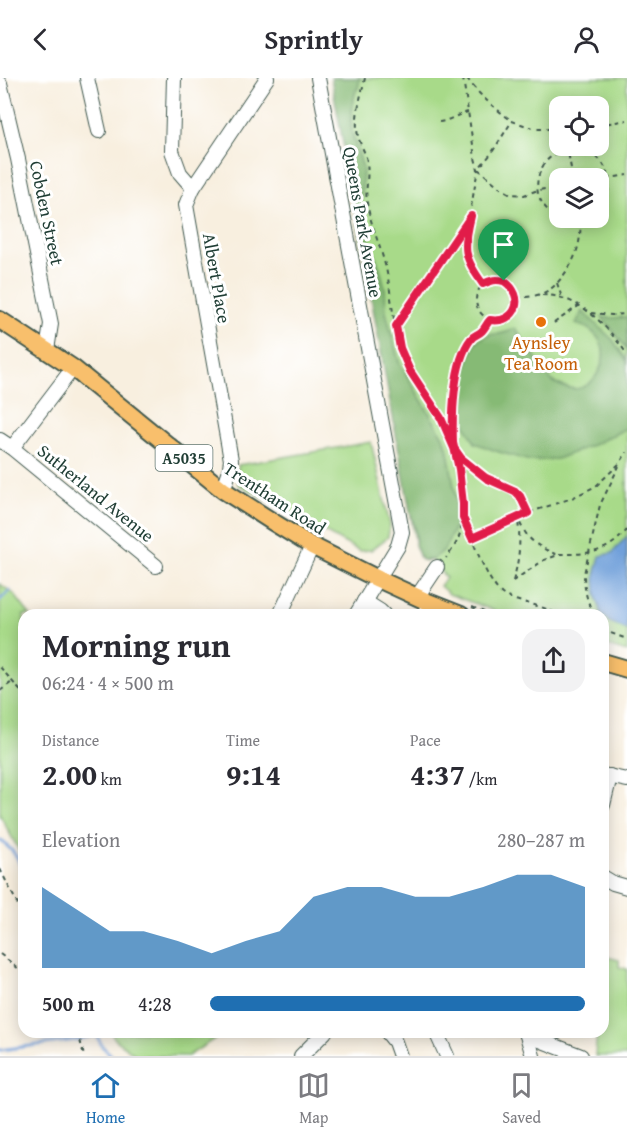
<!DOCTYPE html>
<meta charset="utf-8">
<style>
:root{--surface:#fff;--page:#f2f2f3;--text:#2b2b33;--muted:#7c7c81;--line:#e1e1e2;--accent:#1f6fb2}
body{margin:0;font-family:"Gentium Book Plus",serif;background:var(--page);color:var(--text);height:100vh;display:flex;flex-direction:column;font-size:22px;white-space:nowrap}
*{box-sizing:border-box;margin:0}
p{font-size:20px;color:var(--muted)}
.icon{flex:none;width:33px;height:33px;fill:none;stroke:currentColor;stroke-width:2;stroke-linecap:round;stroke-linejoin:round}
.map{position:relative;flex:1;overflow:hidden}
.panel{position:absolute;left:18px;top:531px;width:591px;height:429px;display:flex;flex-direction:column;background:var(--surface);border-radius:18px;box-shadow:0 3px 15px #0003}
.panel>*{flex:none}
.buttons{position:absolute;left:549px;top:18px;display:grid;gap:12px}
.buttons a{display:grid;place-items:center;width:60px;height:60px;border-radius:12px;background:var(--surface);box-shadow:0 3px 15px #0003;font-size:30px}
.pin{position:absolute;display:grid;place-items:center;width:51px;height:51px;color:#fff;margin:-62px -26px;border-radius:50% 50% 50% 0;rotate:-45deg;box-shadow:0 0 6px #0007}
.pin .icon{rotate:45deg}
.round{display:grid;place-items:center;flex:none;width:63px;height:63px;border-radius:18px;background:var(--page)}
.head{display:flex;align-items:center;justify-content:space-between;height:102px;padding:0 24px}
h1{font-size:33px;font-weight:700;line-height:45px}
.stats{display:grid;grid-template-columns:repeat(3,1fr);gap:9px;height:102px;padding:6px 24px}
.stats div{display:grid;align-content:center}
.stats b{font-size:30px;font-weight:700}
.stats small{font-size:16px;font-weight:400}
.stats p{font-size:16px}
.chart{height:168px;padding:12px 24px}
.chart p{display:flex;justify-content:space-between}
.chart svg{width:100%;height:108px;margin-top:6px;fill:var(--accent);opacity:.7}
ul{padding:0 24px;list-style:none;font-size:20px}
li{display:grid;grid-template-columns:96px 72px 1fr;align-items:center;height:45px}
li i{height:15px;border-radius:8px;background:var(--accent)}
header{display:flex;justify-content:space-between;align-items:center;height:78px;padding:0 24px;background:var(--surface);font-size:27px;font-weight:700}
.tabs{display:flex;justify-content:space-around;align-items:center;height:84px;border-top:2px solid var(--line);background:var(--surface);font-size:16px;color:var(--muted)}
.tabs a{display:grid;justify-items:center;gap:3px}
.tabs .on{color:var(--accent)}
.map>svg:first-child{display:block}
.green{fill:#a8da89;stroke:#648c5e;stroke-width:1.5;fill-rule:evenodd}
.forest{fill:#86ba75;stroke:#527c54;stroke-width:1.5}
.water{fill:#71a0da;stroke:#486e87;stroke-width:1.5}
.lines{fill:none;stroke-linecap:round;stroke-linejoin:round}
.stream{stroke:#71a0da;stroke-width:3}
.minor-casing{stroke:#40584e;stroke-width:16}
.major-casing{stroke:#40584e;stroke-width:20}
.path{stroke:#40584e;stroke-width:2;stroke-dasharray:4.5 4.5;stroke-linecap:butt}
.minor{stroke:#fff;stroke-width:14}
.major{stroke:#f8bf6c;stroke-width:16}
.route-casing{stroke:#fff;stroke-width:12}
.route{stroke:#e11d48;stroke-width:8}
.food-dot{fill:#e8710a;stroke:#fff;stroke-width:2}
.labels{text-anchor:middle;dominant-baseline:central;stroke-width:6;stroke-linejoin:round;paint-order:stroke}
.shield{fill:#fff;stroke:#627771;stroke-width:1.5}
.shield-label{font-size:16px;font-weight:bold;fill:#1f3d34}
.street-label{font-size:18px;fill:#1f3d34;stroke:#fff}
.food-label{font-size:18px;fill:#c56008;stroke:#fff}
</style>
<header><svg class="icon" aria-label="back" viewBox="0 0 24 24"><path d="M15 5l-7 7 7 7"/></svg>Sprintly<svg class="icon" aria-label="person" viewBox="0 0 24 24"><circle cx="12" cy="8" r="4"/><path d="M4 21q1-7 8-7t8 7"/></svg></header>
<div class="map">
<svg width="627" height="978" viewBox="0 0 627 978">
<rect width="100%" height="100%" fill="#fff"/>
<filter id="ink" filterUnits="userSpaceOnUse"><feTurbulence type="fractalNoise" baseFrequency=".0167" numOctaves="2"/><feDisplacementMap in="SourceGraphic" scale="12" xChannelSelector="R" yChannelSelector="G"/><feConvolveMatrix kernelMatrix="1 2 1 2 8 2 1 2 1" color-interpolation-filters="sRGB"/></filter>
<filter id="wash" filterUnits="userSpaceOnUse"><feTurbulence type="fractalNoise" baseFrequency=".008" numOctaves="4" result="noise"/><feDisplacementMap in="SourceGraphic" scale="24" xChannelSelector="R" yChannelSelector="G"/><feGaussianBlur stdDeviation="1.35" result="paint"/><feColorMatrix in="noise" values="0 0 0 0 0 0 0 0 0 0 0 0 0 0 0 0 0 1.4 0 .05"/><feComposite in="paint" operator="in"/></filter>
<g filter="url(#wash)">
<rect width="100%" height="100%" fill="#f8efdf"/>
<!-- green -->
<g class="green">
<path d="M333,0H627V574L603,567V537H506L449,516L440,508L446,500L432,482L426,484L420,480L415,462L389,306ZM560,28H598V68H560ZM560,100H598V140H560Z"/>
<path d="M371,364L390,447L388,459L371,472L359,473L238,406V387Z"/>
<path d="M0,506L14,516L30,537H24V782L0,737Z"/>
<path d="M603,878L619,882V889L627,891V978H595L597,954H603Z"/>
<path d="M111,954H225L188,978H137L115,961Z"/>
</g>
<!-- forest -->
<g class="forest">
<path d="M331,0H360L358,11L356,12L354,21L351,42L352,54L363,90L361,132L365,150L380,191L385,210L386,234L399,284L445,362L448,373L457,426L456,447L444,472L432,482H421L415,467L416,455L410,433Z"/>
<path d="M582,233L613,262L627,283V350L595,366L557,381L530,383L496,373L475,365L462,341V314L467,285L476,263L490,256H499L507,254L515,250L552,303C572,315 588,314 599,293C610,271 599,252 576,246Z"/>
<path d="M602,239L611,240L627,239V271Z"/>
</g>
<!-- water -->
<path class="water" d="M627,458V552L609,544L601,535L596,517L595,497L600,478L612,475Z"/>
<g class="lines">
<!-- stream -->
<g class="stream">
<path d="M0,522L10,512"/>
<path d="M0,762C17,775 20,782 24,802"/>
<path d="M95,954L102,968L112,978"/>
<path d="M0,972L75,962L97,957"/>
</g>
</g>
</g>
<g filter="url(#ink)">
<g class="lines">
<!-- minor casing -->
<g class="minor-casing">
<g id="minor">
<path d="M87,0L99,53"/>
<path d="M174,0L172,73L180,95L193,110"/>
<path d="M318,0L402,454L398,468L356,537"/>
<path d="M0,5L18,81L51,246L47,272"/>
<path d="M0,362L12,370L156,488"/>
<path d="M12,370L73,290"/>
<path d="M223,412L229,395L231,382L186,127L193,110L267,0"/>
<path d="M417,519L437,489"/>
<path d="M364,523L380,533L384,537"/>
<path d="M280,537L312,468"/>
<path d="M425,537L428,524"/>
<path d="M603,697L627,702"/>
<path d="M603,727L610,698"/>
<path d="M603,799L613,805L627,809"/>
<path d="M387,954L395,964L400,978"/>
<path d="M436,954L447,978"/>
<path d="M526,954L533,978"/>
<path d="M527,957L581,978"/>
<path d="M301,978L325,954"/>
</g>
</g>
<!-- major casing -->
<g class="major-casing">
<g id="major">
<path d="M0,242L73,290L223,412L273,444L312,468L378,501L428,524L461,537"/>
<path d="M603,584L627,591"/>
</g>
</g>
<!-- path -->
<g class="path">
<path d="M365,0C361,18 354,39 358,58C360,67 366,75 367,84C369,98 365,112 367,125C371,149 382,171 387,195C392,220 393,247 401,271C410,298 429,317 442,342C458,372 471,429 458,461C455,468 450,475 446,480"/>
<path d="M463,0L475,80L478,91L465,162L466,177L471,189L483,206"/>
<path d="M467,0C479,18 495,30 512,43"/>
<path d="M439,44C449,43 458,36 468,34"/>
<path d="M598,47L627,42"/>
<path d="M560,51H536L512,43L491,76L478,91L502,111L511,116L524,117L538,112L560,109"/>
<path d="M567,68L572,96"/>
<path d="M565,100C571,96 576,95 582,100"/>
<path d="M598,102L627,97"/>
<path d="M589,140C568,147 544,138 538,115C536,106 538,96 543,88C546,82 553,76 560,74C598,59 625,103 598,133"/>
<circle cx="496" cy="222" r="20"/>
<path d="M557,205L562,220"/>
<path d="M542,217C580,217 607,248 627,276"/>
<path d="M517,220C528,219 540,218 549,212C555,208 559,203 563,198C577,180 582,162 580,140"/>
<path d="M591,235L612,237L627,236"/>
<path d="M554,245L580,227"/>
<path d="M396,248L469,141"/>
<path d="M453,363C452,334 453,285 470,261C474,257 478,257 482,253C485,250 487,245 490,242"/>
<path d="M456,372L461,380L486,400L515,413L521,418L528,435"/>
<path d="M464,442C472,460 487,504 502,516C512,523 526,524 537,528C545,530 552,533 559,537"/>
<path d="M472,460L528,435L572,420L596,408L620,385L627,374"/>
<path d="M559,476C589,476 606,476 627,452"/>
<path d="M513,503L544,482L558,477C536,468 528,463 518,441"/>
<path d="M513,503C519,483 521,464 518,444"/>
<path d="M472,529L491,537"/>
<path d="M594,537C587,524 584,511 584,496L600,427L619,388"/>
<path d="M603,551L608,554L627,561"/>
<path d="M0,589L24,617"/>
<path d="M0,613L12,604"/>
<path d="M0,791L24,839"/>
<path d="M0,876L24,895"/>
<path d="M78,954L84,978"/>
</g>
<!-- minor -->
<use href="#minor" class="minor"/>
<!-- major -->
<use href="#major" class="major"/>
</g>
</g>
<g class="lines" filter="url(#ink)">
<!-- route casing -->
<g class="route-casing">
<path id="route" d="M504,203C496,201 491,202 483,206C463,179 463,171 471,138L396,248L400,270L410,293L441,340L454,370L461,380L486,400L515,413L520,418L528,435L472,460L463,440V426L459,391L453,365C452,337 453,284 471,261C474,257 478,257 482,253C485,250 487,245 490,242C517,246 526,218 504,203"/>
</g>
<!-- route -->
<use href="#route" class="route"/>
</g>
<!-- markers -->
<circle class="food-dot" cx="541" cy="244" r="6"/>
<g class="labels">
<!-- shield labels -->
<rect class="shield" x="155.5" y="367" width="57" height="26" rx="4.5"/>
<g class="shield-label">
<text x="184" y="380">A5035</text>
</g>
<!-- street labels -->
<g class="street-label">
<text transform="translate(47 135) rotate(78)">Cobden Street</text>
<text transform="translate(363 144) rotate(80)">Queens Park Avenue</text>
<text transform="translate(217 200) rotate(80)">Albert Place</text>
<text transform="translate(96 415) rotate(39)">Sutherland Avenue</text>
<text transform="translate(275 420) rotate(33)">Trentham Road</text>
</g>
<!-- food labels -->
<g class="food-label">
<text x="541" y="264">Aynsley<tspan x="541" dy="21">Tea Room</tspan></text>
</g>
</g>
</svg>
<div class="buttons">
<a><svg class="icon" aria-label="locate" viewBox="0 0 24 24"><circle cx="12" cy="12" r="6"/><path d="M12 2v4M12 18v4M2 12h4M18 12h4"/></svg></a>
<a><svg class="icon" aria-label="layers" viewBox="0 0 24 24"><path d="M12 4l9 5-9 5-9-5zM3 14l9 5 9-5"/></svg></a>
</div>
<div class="pin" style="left:504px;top:203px;background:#1e9e55"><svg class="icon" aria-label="arrive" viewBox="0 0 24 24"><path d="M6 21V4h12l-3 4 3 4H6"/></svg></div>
<section class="panel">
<div class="head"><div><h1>Morning run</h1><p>06:24 · 4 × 500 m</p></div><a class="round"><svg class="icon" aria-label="share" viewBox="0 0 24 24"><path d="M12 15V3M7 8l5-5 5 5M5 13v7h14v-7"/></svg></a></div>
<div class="stats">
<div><p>Distance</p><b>2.00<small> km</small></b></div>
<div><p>Time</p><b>9:14</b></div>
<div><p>Pace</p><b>4:37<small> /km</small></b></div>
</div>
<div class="chart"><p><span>Elevation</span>280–287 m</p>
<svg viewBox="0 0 160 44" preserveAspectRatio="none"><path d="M0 44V11L10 20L20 29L30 29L40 33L50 38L60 33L70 29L80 15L90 11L100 11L110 15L120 15L130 11L140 6L150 6L160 11V44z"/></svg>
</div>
<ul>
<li><b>500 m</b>4:28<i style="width:100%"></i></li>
</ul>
</section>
</div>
<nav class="tabs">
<a class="on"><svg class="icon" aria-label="home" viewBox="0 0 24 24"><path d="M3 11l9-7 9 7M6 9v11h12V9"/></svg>Home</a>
<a><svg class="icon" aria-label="map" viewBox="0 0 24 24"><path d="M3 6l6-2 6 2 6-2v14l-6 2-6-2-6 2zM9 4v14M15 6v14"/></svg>Map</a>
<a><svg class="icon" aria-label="saved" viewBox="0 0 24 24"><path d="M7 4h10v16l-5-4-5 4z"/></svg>Saved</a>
</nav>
